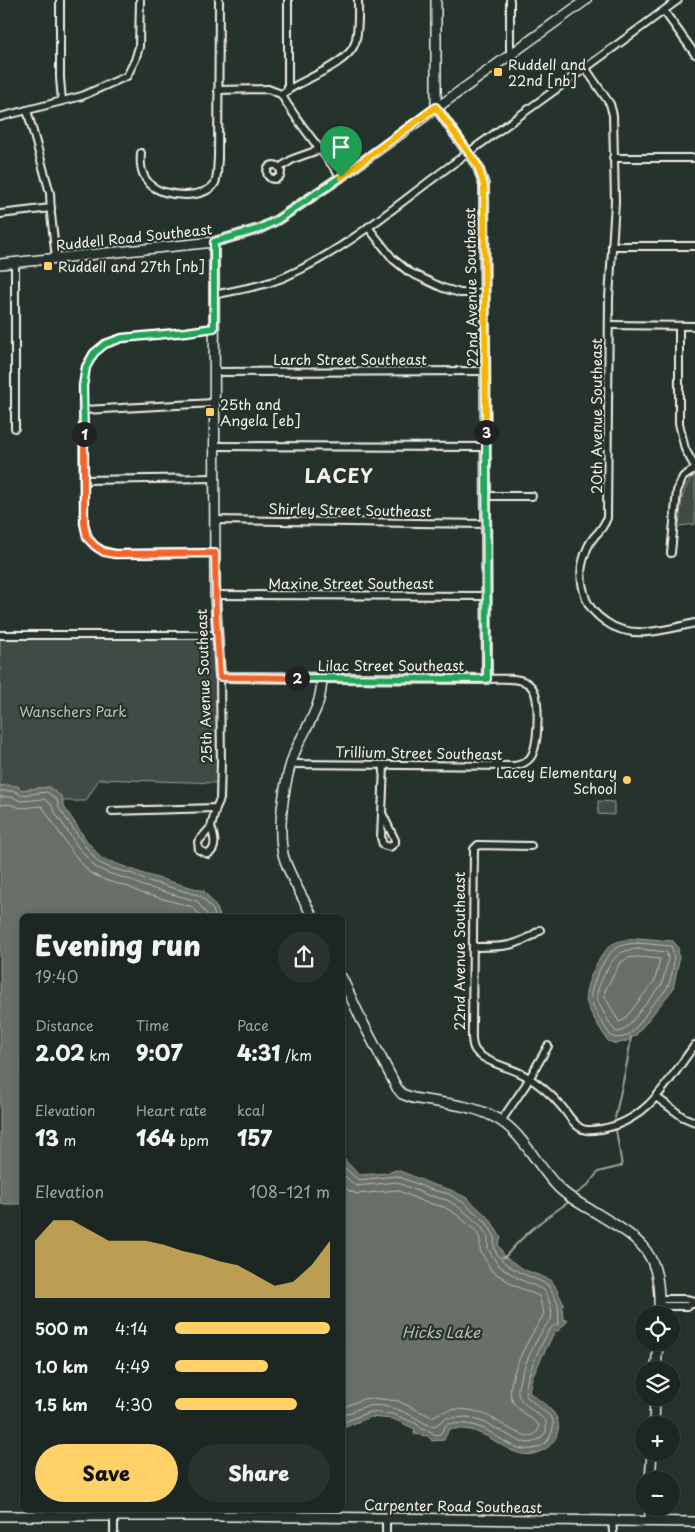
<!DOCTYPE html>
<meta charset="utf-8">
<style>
:root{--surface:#1c2622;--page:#29322f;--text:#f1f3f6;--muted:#a0a5a5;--line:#3a4340;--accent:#ffd166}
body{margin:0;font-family:"Playpen Sans",sans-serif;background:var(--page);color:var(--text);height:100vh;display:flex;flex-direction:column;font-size:19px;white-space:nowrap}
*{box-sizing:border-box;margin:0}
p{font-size:16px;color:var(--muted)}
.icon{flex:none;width:28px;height:28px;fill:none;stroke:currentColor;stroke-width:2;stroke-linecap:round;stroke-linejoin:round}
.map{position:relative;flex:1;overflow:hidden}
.sheet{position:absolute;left:20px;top:914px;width:325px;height:598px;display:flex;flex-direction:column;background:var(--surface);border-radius:8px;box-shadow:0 2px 8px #0003,0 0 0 1px var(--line)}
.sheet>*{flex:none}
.controls{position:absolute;left:635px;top:1306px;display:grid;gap:10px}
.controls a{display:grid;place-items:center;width:45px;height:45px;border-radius:50%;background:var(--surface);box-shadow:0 2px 8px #0003,0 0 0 1px var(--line);font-size:25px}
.pin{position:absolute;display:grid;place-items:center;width:42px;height:42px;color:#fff;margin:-51px -21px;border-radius:50% 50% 50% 0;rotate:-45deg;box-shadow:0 0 5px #0007}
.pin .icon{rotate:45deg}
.km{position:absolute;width:25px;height:25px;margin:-12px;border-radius:50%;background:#222;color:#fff;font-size:14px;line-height:25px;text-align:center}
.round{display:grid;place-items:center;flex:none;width:52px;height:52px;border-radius:26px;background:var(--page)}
.overview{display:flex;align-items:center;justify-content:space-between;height:85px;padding:0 15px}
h1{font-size:28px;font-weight:800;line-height:38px}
.metrics{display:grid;grid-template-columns:repeat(3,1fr);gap:8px;height:85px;padding:5px 15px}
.metrics div{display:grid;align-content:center}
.metrics b{font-size:21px;font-weight:800}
.metrics small{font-size:14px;font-weight:400}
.metrics p{font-size:14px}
.chart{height:140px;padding:10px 15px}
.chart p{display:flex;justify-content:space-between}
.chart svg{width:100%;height:90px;margin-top:5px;fill:var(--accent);opacity:.7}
.action{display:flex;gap:10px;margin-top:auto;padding:10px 15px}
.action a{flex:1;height:58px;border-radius:30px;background:var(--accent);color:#111;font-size:20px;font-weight:800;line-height:58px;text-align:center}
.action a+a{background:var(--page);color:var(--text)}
ul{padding:0 15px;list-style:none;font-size:16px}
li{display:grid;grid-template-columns:80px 60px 1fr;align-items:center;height:38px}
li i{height:12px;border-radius:6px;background:var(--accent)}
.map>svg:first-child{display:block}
.green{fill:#414b45;stroke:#9a9e96}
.water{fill:#676f68;stroke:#9fa39b}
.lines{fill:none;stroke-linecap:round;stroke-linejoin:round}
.shore{stroke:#bcbdb5;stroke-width:1}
.stream{stroke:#9fa39b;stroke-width:2}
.street-casing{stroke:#f4f1e8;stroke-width:10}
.secondary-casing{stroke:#f4f1e8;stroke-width:12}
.street{stroke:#26332d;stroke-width:6}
.secondary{stroke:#26332d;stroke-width:9}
.split-1-casing{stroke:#fff;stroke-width:10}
.split-2-casing{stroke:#fff;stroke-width:10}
.split-3-casing{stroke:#fff;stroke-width:10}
.split-4-casing{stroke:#fff;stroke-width:10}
.split-1{stroke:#22a559;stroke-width:6}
.split-2{stroke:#f0652b;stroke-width:6}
.split-3{stroke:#22a559;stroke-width:6}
.split-4{stroke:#f5b400;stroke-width:6}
.poi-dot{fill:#ffd166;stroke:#26332d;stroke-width:2}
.labels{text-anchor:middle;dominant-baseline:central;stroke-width:4.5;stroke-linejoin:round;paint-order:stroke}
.poi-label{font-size:14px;fill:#f4f1e8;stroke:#26332d;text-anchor:start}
.street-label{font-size:14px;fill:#f4f1e8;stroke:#26332d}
.park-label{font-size:14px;fill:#bebfb7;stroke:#26332d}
.water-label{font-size:15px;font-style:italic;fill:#bcbdb5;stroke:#26332d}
.district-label{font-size:19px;font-weight:bold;letter-spacing:1px;fill:#f4f1e8;stroke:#26332d}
</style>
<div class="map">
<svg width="695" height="1532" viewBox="0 0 695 1532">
<rect width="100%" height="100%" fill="#26332d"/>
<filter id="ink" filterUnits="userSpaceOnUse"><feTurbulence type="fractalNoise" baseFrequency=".02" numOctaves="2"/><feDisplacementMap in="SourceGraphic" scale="10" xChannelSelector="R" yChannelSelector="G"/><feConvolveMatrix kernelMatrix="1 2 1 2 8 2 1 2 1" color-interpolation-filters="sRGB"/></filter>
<g filter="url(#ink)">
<!-- green -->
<g class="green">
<path d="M692,477H695V524L679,526C681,508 680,492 692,477Z"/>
<path d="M0,639H216L217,783L99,779L86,801H62L61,797L48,787L21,790L7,785L0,786Z"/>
<path d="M598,801L614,802V815L598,814Z"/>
</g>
<!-- water -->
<g class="water">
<path d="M7,785L18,786L21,790L49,787L62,797L63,805L87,841L101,858L147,875L204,891L217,908L220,916H22V1204H0V786Z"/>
<path d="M638,938L673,941L678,947L679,960L673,989L636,1035L627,1041L616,1044L608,1041C602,1031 588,1011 586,1000C583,987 601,952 611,945C619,940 629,939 638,938Z"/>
<path d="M343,1158L359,1175L386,1173L397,1170L410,1175L431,1184L451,1190L467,1198L490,1219L501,1238L498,1244L505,1257L525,1270L551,1280L555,1286L564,1305L562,1307L563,1319L568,1321L558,1331H555L532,1377L529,1392C543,1404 566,1414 556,1437C552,1445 547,1449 539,1452C517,1462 499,1440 479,1433C469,1428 460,1429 449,1429L444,1440L432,1441L428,1436L414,1434L415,1429L393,1419L370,1417L343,1428Z"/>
</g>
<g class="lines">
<!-- shore -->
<g class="shore">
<path d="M0,791H15L21,795L47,792L57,800L59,808L83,843L98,862L110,868L133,874L145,880L201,896L213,910L215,916"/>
<path d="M0,797H12L21,801L44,799L51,804L54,811L78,847L95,867L108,873L131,880L143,886L197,901L208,916"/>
<path d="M0,805L9,804L21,808L42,806L72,852L90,873L105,880L129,887L141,893L193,907L200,916"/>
<path d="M638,943L671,946C677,955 672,979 667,988C663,995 656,1000 651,1006C643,1018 629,1045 611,1036C605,1027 591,1007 591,998C590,986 605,955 615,949C622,944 630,944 638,943Z"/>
<path d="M638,949L667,952L668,960L662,984L628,1026L622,1031L616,1032C611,1026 599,1006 597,998C595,989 611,959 619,954C625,950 632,950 638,949Z"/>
<path d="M638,957L660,959L655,980L624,1020L619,1022L605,997V991L620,963L628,958Z"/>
<path d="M342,1165L358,1180L397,1176L429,1189L449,1194L464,1203L486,1222L495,1237C487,1265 530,1275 548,1285L558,1304L559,1323C556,1326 553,1325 550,1329C543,1339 521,1386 526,1396L552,1418C555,1426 552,1433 548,1440C545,1444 543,1445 539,1447C517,1456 500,1436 482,1428C470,1423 459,1423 447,1424L440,1434L435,1435L430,1431L421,1429L417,1424L393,1414L369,1412L342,1423"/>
<path d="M342,1174L356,1186L396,1182L427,1195L447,1200L460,1208L481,1226L488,1237V1249L498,1265L519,1279L544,1290C549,1299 553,1309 551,1320C541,1327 515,1381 518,1394C520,1403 540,1415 546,1421V1432L541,1438L531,1443L521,1442L486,1423L468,1417L446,1418L435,1426C431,1425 427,1425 424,1423C409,1413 387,1403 368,1406C360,1407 350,1413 342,1416"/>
<path d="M342,1185L349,1191L358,1194L397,1190L424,1202L444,1207L456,1214L476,1231L480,1239V1250L491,1270L515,1286L539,1296L544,1314C534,1331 501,1382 513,1402C519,1411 531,1418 539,1425C537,1452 498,1420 488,1416C482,1413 475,1411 469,1410C455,1408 444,1410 432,1417L398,1401L372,1398L363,1399L342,1408"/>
</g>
<!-- stream -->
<g class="stream">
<path d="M615,1118L627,1063L631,1037"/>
<path d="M576,1194L587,1186L598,1172L622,1166L616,1130"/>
<path d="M502,1257H505C525,1233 543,1219 569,1202"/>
</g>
<!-- street casing -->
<g class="street-casing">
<g id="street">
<path d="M60,0V78L62,101"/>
<path d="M510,0V55"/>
<path d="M664,11L695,54"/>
<path d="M586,69L610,104L613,115L615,202L609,298L607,518C604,526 600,531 594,537C589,543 585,553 583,561C579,574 582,587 586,599C590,609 597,616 606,622C632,641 666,629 695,623"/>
<path d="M218,90L268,89L281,94"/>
<path d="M288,90C305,79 349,63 355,43C359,30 358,14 358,0"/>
<path d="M285,92L288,90V0"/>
<path d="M281,94C298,124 321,149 341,177"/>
<path d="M27,110L50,193L51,214L56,259"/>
<path d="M0,117L82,96L127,76L135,60L139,47L140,0"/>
<path d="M141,153C140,165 141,176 151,185C163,197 205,200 215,183C218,176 217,166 218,159L219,0"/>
<path d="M613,158H695"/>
<circle cx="274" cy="172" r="7"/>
<path d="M279,168L293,159L321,149"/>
<path d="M0,214L51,208"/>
<path d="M368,227L393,259L409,272L443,288L460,293H485"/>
<path d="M612,246H695"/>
<path d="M214,295C240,289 267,286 291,274C350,247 401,201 454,163C529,109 604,55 678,0"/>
<path d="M609,325L695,326"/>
<path d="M679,326V423L685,449L695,467"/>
<path d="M214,328L185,332L122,338L105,344L94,353L86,367L83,386L84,523C88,543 95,550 115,554L215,553"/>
<path d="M214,372L486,371"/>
<path d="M84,410L214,403"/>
<path d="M15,428V263"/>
<path d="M214,446L486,447"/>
<path d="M84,480L214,478"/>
<path d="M486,496H532"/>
<path d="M214,520L486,524"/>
<path d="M671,553L677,491L683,477L695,469"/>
<path d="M215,595L487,596"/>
<path d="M0,635H217"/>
<path d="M291,764L514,766C520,765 526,763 530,758C539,747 539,706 535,693C533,688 530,684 525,682C515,677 499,679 487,679"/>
<path d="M112,811L216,808"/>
<path d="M382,813L395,840V843L390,847L383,845L381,838L384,765"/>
<path d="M211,827C214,836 218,849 208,854L199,850L198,842L211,827L216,808L220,799L221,761L220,677"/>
<path d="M531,846L478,845L474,849L472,1025C472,1033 471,1042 474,1048C479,1061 512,1068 524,1075C538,1083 551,1094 562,1107C567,1113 572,1122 579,1127C585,1132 594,1130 601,1129C649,1121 668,1080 695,1045"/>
<path d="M473,947C501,947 516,948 540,930"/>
<path d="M656,1097L683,1117L695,1122"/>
<path d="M501,1121L525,1086L548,1046"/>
<path d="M659,1299H686L695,1301"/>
<path d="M659,1306H687L695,1303"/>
<path d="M114,1516V1532"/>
<path d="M612,1521L613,1532"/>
<path d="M386,1532V1518"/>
</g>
</g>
<!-- secondary casing -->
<g class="secondary-casing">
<g id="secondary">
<path d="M214,242L215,595L220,677L487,679L484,185L478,167L436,107V0"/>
<path d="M0,264L214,242L259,229L277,220L341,177L586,0"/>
<path d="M312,916C303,897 288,874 283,854C277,825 285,772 298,745C310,720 321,708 322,678"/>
<path d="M342,978L361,1019L397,1088L402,1094L413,1098C439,1103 470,1104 494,1117C524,1132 537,1168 561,1190C570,1198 582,1205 593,1211C644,1242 661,1251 659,1315"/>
<path d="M656,1370L658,1342"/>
<path d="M654,1425L655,1398"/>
<path d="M650,1480L652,1452"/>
<path d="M0,1516H235L695,1522"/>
<path d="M650,1521V1508"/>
</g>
</g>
<!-- street -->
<use href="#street" class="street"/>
<!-- secondary -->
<use href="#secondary" class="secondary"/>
</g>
</g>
<g class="lines" filter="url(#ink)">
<!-- split-1 casing -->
<g class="split-1-casing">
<path id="split-1" d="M84,434L83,386L86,367L94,353L105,344L122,338L186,332L214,328V242L259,229L277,220L341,177"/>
</g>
<!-- split-2 casing -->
<g class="split-2-casing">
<path id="split-2" d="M84,434V523L87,538L95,546L104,552L115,554L215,553L216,616L220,677L297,678"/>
</g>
<!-- split-3 casing -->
<g class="split-3-casing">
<path id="split-3" d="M297,678L487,679L486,432"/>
</g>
<!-- split-4 casing -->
<g class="split-4-casing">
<path id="split-4" d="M341,177L436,107L478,166L484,186L486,432"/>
</g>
<!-- split-1 -->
<use href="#split-1" class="split-1"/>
<!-- split-2 -->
<use href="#split-2" class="split-2"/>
<!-- split-3 -->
<use href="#split-3" class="split-3"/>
<!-- split-4 -->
<use href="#split-4" class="split-4"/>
</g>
<!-- markers -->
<g class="poi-dot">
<rect x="493" y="67" width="10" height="10" rx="2.5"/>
<rect x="43" y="261" width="10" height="10" rx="2.5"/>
<rect x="205" y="407" width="10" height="10" rx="2.5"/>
<circle cx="627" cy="780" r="5"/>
</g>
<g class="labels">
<!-- poi labels -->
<g class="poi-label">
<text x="508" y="64">Ruddell and<tspan x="508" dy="16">22nd [nb]</tspan></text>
<text x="58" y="266">Ruddell and 27th [nb]</text>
<text x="220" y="404">25th and<tspan x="220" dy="16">Angela [eb]</tspan></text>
<text x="617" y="772" text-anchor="end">Lacey Elementary<tspan x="617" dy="16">School</tspan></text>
</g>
<!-- street labels -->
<g class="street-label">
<text transform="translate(134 237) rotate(-6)">Ruddell Road Southeast</text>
<text transform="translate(471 287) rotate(-91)">22nd Avenue Southeast</text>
<text x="350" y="359">Larch Street Southeast</text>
<text transform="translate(596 416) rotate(-90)">20th Avenue Southeast</text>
<text transform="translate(350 510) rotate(1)">Shirley Street Southeast</text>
<text x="351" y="583">Maxine Street Southeast</text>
<text x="391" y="665">Lilac Street Southeast</text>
<text transform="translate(204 686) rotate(-92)">25th Avenue Southeast</text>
<text transform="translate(419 753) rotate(1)">Trillium Street Southeast</text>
<text transform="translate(459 951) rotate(-90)">22nd Avenue Southeast</text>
<text transform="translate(453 1506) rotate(1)">Carpenter Road Southeast</text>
</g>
<!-- park labels -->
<g class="park-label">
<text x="73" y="711">Wanschers Park</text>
</g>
<!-- water labels -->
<g class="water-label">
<text x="441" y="1331">Hicks Lake</text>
</g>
<!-- district labels -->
<g class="district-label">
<text x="339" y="475">LACEY</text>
</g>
</g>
</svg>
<div class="controls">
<a><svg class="icon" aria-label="locate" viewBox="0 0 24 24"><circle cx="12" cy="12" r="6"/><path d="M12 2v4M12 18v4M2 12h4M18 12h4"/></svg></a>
<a><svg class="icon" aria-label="layers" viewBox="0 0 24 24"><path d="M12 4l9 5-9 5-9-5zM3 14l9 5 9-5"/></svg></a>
<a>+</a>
<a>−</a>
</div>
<div class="pin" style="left:341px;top:177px;background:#1e9e55"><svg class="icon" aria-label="arrive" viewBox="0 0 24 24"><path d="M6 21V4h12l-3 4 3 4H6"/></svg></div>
<b class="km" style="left:84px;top:434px">1</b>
<b class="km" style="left:297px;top:678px">2</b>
<b class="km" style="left:486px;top:432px">3</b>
<section class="sheet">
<div class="overview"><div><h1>Evening run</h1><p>19:40</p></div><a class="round"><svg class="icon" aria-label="share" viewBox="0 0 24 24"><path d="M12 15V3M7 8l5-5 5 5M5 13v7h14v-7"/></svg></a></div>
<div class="metrics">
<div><p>Distance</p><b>2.02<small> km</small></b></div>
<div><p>Time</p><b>9:07</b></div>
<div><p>Pace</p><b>4:31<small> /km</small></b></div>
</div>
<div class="metrics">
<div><p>Elevation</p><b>13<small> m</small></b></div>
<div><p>Heart rate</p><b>164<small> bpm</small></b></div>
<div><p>kcal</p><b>157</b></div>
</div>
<div class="chart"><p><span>Elevation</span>108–121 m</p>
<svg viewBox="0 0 160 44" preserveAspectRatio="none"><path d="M0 44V16L10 6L20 6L30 11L40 16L50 16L60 16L70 18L80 21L90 23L100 26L110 28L120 33L130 38L140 36L150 28L160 16V44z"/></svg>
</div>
<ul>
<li><b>500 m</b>4:14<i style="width:100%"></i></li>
<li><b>1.0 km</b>4:49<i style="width:60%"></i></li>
<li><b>1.5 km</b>4:30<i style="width:79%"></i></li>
</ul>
<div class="action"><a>Save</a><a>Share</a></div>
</section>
</div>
